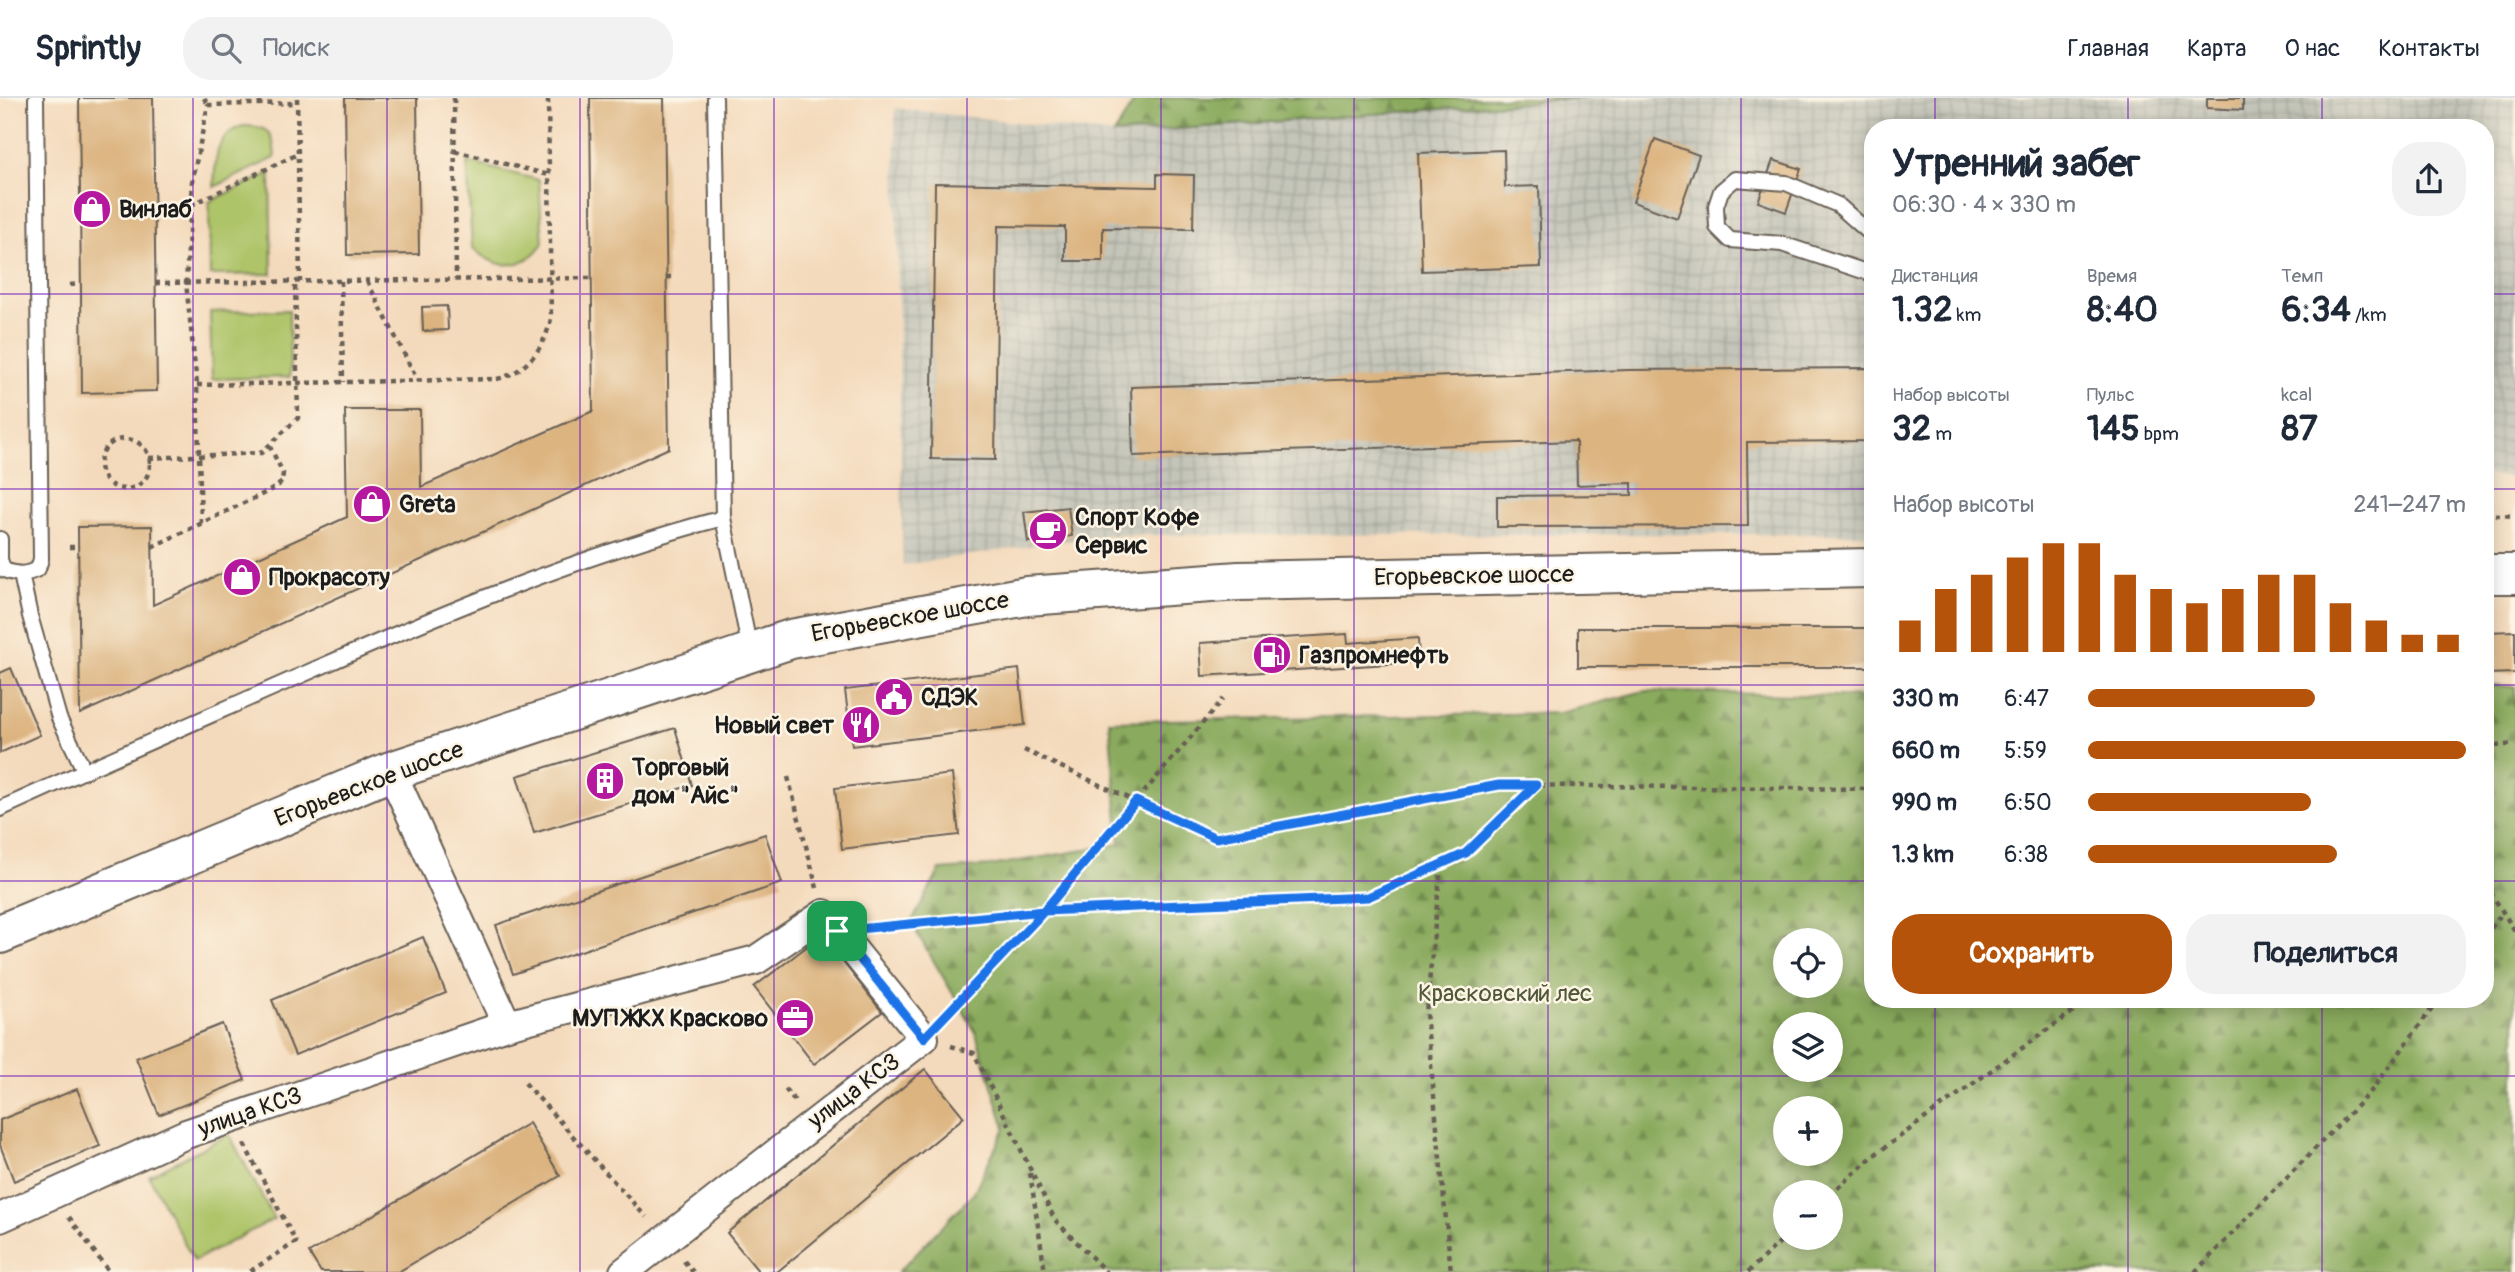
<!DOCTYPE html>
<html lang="ru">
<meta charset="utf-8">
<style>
:root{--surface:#fff;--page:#f2f2f3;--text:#1f2937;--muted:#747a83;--line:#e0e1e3;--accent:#b45309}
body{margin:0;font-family:Pangolin,sans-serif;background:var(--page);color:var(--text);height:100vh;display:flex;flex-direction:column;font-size:26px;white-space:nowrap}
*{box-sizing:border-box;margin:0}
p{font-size:23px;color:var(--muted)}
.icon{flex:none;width:38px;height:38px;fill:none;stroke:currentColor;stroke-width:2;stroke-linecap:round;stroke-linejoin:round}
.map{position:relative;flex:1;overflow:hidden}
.drawer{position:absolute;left:1864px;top:21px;width:630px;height:889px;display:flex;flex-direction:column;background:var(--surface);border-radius:28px;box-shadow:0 4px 18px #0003}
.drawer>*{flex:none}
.fabs{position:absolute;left:1773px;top:830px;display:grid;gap:14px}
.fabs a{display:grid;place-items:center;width:70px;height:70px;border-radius:50%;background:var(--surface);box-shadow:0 4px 18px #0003;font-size:35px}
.pin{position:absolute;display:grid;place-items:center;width:60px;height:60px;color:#fff;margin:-30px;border-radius:14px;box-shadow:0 4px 10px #0006}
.round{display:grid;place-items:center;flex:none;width:74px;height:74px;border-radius:28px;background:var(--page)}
.summary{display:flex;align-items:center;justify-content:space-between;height:119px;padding:0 28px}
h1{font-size:38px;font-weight:800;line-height:52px}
.metrics{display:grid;grid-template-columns:repeat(3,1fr);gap:10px;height:119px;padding:7px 28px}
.metrics div{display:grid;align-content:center}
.metrics b{font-size:35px;font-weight:800}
.metrics small{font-size:19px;font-weight:400}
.metrics p{font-size:19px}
.chart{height:196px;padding:14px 28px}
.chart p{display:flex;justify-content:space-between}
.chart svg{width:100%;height:126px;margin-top:7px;stroke:var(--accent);stroke-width:6}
.button{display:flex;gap:14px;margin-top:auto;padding:14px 28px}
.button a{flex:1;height:80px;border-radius:28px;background:var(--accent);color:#fff;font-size:28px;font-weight:800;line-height:80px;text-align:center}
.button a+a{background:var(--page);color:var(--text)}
ul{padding:0 28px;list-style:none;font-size:23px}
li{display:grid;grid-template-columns:112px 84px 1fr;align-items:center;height:52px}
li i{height:18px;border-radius:9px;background:var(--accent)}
header{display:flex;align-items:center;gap:42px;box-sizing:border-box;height:98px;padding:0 35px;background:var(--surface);border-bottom:2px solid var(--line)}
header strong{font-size:33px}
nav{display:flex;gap:38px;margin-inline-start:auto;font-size:24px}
.search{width:490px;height:63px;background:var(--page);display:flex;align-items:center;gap:18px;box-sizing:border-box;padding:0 24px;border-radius:28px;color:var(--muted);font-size:26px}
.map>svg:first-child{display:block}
.industrial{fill:url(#industrial-grid)}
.green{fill:#aec469;stroke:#657042;stroke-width:2}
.forest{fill:url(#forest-firs);stroke:#53633c;stroke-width:2;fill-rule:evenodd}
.building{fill:#dcb480}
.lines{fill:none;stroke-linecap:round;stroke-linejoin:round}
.lane-casing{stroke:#685e54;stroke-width:18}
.street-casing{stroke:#685e54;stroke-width:32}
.primary-casing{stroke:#685e54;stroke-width:42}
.path{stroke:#685e54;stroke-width:4.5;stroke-dasharray:5 5;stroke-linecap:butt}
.lane{stroke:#fff;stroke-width:14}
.street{stroke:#fff;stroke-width:28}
.primary{stroke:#fff;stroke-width:38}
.route-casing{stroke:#fff;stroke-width:14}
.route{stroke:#1a73e8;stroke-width:9}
.grid{fill:none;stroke:#7b2cbf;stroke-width:2;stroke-opacity:0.55}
.labels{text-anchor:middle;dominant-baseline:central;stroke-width:5;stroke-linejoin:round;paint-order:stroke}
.poi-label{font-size:24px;font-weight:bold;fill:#1c1c1c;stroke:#fcf5e5;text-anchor:start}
.street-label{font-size:24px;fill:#1c1c1c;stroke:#fcf5e5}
.park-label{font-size:24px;fill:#4f5737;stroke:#fcf5e5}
</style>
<header>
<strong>Sprintly</strong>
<div class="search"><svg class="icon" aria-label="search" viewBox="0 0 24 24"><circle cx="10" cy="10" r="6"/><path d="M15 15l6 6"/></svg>Поиск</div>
<nav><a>Главная</a><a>Карта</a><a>О нас</a><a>Контакты</a></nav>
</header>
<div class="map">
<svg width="2515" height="1174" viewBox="0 0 2515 1174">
<defs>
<pattern id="industrial-grid" width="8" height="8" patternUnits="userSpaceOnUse" patternTransform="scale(1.75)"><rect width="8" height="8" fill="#c4c5b9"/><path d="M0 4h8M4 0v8" fill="none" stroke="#a8a99e"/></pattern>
<pattern id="forest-firs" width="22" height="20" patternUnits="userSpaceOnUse" patternTransform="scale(1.75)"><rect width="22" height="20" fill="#8aaa5d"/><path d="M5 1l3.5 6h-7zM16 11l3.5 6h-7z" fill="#708a4c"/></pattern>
</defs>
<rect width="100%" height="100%" fill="#fcf5e5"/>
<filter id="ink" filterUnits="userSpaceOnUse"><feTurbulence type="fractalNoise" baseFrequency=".0143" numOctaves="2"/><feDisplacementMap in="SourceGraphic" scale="14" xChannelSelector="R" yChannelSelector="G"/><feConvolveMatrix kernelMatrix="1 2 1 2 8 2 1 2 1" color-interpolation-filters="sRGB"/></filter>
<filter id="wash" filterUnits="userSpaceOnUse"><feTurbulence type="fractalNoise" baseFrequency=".00686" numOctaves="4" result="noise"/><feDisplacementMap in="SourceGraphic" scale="28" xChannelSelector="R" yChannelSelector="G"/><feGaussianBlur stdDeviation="1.57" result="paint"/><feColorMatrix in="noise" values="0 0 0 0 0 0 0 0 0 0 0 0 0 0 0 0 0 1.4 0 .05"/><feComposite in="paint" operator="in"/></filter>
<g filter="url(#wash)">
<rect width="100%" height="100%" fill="#f4dabc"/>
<!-- industrial -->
<path class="industrial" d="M1583,0H2515V380L2485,376V30H1872V436L1104,437L903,467L895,10L1114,36Z"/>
<!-- green -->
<g class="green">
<path d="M243,28C269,27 274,36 275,60L214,89C216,61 213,38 243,28Z"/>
<path d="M467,64L539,82L543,145C523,174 495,172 472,149Z"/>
<path d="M270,75L272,176L210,177L209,104Z"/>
<path d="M289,212L290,279L212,281L210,214Z"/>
<path d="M229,1036L274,1121L194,1163L149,1078Z"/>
</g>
<!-- forest -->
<g class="forest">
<path d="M1136,0H1583L1114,36Z"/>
<path d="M2485,586L2515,589V1174H898L973,1096L1005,1030L975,933L911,825L940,772L990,768L1120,746L1109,623L1560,615L1644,593L1872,599V901H2485ZM1785,842H1830V887H1785ZM1785,926H1830V971H1785ZM1785,1010H1830V1055H1785ZM1785,1094H1830V1139H1785Z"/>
</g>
<g id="blocks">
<!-- building -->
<g class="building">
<path d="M79,0H153L157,293L82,295Z"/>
<path d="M345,0H417L419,156L347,157Z"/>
<path d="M590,0H664L669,350L80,616L78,429L152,428L153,507L347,419L345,312H420L421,389L593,313Z"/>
<path d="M2207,0H2243V12L2207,10Z"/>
<path d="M1655,41L1699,57L1677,120L1633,104Z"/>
<path d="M1504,52L1505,89L1539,88L1541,169L1422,173L1418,55Z"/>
<path d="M1773,62L1801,71L1786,114L1758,104Z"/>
<path d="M1157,76L1194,77L1193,131L1103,130V163H1065V129L998,128L995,362L931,361L935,85L1157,89Z"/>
<path d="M447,208L448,232L423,233L422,209Z"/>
<path d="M1872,270V343L1747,344L1748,428L1497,429V398L1632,397V385L1577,387L1576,343L1133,358L1131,289L1629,272Z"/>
<path d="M1068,409L1072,438L1028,444L1024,414Z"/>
<rect x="1578" y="530" width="294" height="39"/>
<path d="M2515,533V575L2485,576V534Z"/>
<path d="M1347,536L1348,545L1418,540L1419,564L1202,578L1200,545Z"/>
<path d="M11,570L40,637L0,655V575Z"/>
<path d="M1019,571L1025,627L852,648L845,592Z"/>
<path d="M675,630L692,687L534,735L517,678Z"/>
<path d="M952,676L959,737L842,751L835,690Z"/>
<path d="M765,736L782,785L513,876L496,827Z"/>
<path d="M822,837L882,914L814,966L754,889Z"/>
<path d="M423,839L446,895L295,957L272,902Z"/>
<path d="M222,926L245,982L159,1017L136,960Z"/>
<path d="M925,971L964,1019L777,1174H759L727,1135Z"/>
<path d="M77,991L100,1048L14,1083L0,1047V1022Z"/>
<path d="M529,1025L560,1078L398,1174H321L309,1155Z"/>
</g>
</g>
</g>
<g filter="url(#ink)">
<use href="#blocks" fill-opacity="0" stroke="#685e54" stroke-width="2"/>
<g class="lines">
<!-- lane casing -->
<g class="lane-casing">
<g id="lane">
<path d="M715,0L723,420L750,552"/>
<path d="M1872,137L1838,107L1786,85L1735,81L1721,93L1716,108L1717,129L1730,142L1782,146L1872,176"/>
<path d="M0,441V462L4,472C17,477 26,477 38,471L41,461L36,0"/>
<path d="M21,476L30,518L59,620L84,672"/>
<path d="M0,711C103,664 207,619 311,573C445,514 581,457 723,420"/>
</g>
</g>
<!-- street casing -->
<g class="street-casing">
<g id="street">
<path d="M391,673L507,927L756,862L824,816L924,940L624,1174"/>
<path d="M0,1120L186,1036L507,927"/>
</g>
</g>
<!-- primary casing -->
<g class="primary-casing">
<g id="primary">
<path d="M2485,476H2515"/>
<path d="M0,836L391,673L791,541L1027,498L1239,483L1872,470"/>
</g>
</g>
<!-- path -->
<g class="path">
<path d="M204,0L208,7"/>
<path d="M297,0L300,184"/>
<path d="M454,0L456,182"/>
<path d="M455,53L549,77"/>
<path d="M191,107L298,56"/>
<path d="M666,179H674"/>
<path d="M341,183L343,284"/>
<path d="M367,183L418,283"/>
<path d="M155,185L592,180"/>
<path d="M70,187L81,186"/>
<path d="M197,287L497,281C527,274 544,250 551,221L548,2L550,0"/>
<circle cx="125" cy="366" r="25"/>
<path d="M149,360L261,355L298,320L295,184"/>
<path d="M2485,416L2515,418"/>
<path d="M201,425L197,287L186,185L192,84L208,7L297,5"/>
<path d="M69,449H78"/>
<path d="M152,449L275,390L282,384L283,375L270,349"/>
<path d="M2485,649L2515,646"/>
<path d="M1024,652L1216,740L1499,687L1872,691"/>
<path d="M788,679L817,790"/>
<path d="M1441,767L1426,915L1451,1174"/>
<path d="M2485,786L2515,833"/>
<path d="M873,830L1044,813L1368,799L1466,755L1536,687"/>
<path d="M2485,838L2503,814"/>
<path d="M945,919L1035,823L1223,601"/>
<path d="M951,948L974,955L1055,1122L1106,1174"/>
<path d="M525,985L646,1119"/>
<path d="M785,991L795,1003"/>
<path d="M244,1046L296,1144L249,1174"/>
<path d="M1030,1075L1045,1174"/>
<path d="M1830,1097L1873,1058L2090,901"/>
<path d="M69,1119L109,1174"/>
<path d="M684,1163L693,1174"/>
<path d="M1748,1174L1785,1139"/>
<path d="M2195,1174L2373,991L2439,901"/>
</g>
<!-- lane -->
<use href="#lane" class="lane"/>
<!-- street -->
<use href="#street" class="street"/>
<!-- primary -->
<use href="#primary" class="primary"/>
</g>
</g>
<g class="lines" filter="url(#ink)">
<!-- route casing -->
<g class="route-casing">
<path id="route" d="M837,833L1044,813L1368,799L1466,755L1536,687H1499L1216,740L1136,703L1044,813L1035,823L924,940L837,833"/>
</g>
<!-- route -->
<use href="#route" class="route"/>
</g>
<!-- grid -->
<path class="grid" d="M193,0V1174M387,0V1174M580,0V1174M774,0V1174M967,0V1174M1161,0V1174M1354,0V1174M1548,0V1174M1741,0V1174M1935,0V30M2128,0V30M2322,0V30M0,196H1872M2485,196H2515M0,391H1872M2485,391H2515M0,587H1872M2485,587H2515M0,783H1872M2485,783H2515M1935,901V1174M2128,901V1174M2322,901V1174M0,978H2515"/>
<!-- icons -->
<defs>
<g id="shop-disc" transform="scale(2.0125)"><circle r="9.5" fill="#b5179e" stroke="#fcf5e5"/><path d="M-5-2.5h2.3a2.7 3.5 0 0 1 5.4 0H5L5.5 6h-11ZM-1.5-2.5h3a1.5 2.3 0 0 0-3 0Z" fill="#fff"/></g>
<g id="cafe-disc" transform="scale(2.0125)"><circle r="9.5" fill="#b5179e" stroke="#fcf5e5"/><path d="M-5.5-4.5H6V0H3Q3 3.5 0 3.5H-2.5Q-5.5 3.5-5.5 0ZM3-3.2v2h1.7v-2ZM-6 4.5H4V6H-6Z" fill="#fff"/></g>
<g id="fuel-disc" transform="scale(2.0125)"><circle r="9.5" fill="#b5179e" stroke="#fcf5e5"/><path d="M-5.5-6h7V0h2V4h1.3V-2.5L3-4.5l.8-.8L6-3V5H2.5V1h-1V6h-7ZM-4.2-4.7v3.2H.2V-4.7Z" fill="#fff"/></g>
<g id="civic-disc" transform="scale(2.0125)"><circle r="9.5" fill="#b5179e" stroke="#fcf5e5"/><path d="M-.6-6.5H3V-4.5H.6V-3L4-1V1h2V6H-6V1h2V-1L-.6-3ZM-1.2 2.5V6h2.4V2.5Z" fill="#fff"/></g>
<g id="restaurant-disc" transform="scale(2.0125)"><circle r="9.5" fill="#b5179e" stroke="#fcf5e5"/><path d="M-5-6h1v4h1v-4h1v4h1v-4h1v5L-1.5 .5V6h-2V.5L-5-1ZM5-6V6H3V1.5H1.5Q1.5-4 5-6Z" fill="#fff"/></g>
<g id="building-disc" transform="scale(2.0125)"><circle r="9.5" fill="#b5179e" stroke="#fcf5e5"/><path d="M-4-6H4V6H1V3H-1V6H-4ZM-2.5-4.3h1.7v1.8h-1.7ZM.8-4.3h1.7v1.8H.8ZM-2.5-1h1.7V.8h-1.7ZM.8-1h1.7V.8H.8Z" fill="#fff"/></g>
<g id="office-disc" transform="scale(2.0125)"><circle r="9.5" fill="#b5179e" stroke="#fcf5e5"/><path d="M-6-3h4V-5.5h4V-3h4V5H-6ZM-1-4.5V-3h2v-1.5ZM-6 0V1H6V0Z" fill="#fff"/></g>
</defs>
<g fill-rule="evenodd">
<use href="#shop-disc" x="92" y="111"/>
<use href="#shop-disc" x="372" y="406"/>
<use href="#cafe-disc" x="1048" y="433"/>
<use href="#shop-disc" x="242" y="479"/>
<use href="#fuel-disc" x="1272" y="557"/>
<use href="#civic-disc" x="894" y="599"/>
<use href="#restaurant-disc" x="861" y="627"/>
<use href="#building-disc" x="605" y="683"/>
<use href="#office-disc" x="795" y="920"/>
</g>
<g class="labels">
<!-- poi labels -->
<g class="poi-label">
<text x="119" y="111">Винлаб</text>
<text x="399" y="406">Greta</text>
<text x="1075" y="419">Спорт Кофе<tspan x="1075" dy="28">Сервис</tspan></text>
<text x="269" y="479">Прокрасоту</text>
<text x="1299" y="557">Газпромнефть</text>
<text x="921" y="599">СДЭК</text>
<text x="834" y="627" text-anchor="end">Новый свет</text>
<text x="632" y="669">Торговый<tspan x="632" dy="28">дом "Айс"</tspan></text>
<text x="768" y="920" text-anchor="end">МУП ЖКХ Красково</text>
</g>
<!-- street labels -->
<g class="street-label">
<text transform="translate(1474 478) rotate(-1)">Егорьевское шоссе</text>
<text transform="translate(910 519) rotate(-10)">Егорьевское шоссе</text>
<text transform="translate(369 686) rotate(-21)">Егорьевское шоссе</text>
<text transform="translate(854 993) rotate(-37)">улица КСЗ</text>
<text transform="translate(250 1014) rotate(-19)">улица КСЗ</text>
</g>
<!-- park labels -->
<g class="park-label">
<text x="1505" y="895">Красковский лес</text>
</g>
</g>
</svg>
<div class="fabs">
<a><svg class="icon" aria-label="locate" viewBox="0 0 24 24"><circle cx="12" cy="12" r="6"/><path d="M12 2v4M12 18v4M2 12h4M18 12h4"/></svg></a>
<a><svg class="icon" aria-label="layers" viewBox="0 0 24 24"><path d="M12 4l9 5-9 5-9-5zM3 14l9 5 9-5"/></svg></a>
<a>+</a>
<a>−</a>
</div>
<div class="pin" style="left:837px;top:833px;background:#1e9e55"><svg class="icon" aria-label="arrive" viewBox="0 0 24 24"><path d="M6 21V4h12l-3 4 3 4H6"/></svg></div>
<section class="drawer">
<div class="summary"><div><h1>Утренний забег</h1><p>06:30 · 4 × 330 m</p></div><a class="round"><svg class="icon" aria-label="share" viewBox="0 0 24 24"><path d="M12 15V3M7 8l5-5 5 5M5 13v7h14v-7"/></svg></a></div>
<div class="metrics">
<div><p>Дистанция</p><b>1.32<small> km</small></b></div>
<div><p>Время</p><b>8:40</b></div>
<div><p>Темп</p><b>6:34<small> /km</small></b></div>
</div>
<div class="metrics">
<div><p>Набор высоты</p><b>32<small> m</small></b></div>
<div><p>Пульс</p><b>145<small> bpm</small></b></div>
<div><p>kcal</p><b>87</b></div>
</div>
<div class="chart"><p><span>Набор высоты</span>241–247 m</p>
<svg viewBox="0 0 160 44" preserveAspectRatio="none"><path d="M5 44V33M15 44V22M25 44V17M35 44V11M45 44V6M55 44V6M65 44V17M75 44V22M85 44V27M95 44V22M105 44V17M115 44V17M125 44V27M135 44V33M145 44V38M155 44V38"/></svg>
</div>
<ul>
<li><b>330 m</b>6:47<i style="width:60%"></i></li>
<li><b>660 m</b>5:59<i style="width:100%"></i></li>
<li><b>990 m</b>6:50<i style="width:59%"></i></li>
<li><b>1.3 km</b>6:38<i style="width:66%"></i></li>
</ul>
<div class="button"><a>Сохранить</a><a>Поделиться</a></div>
</section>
</div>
